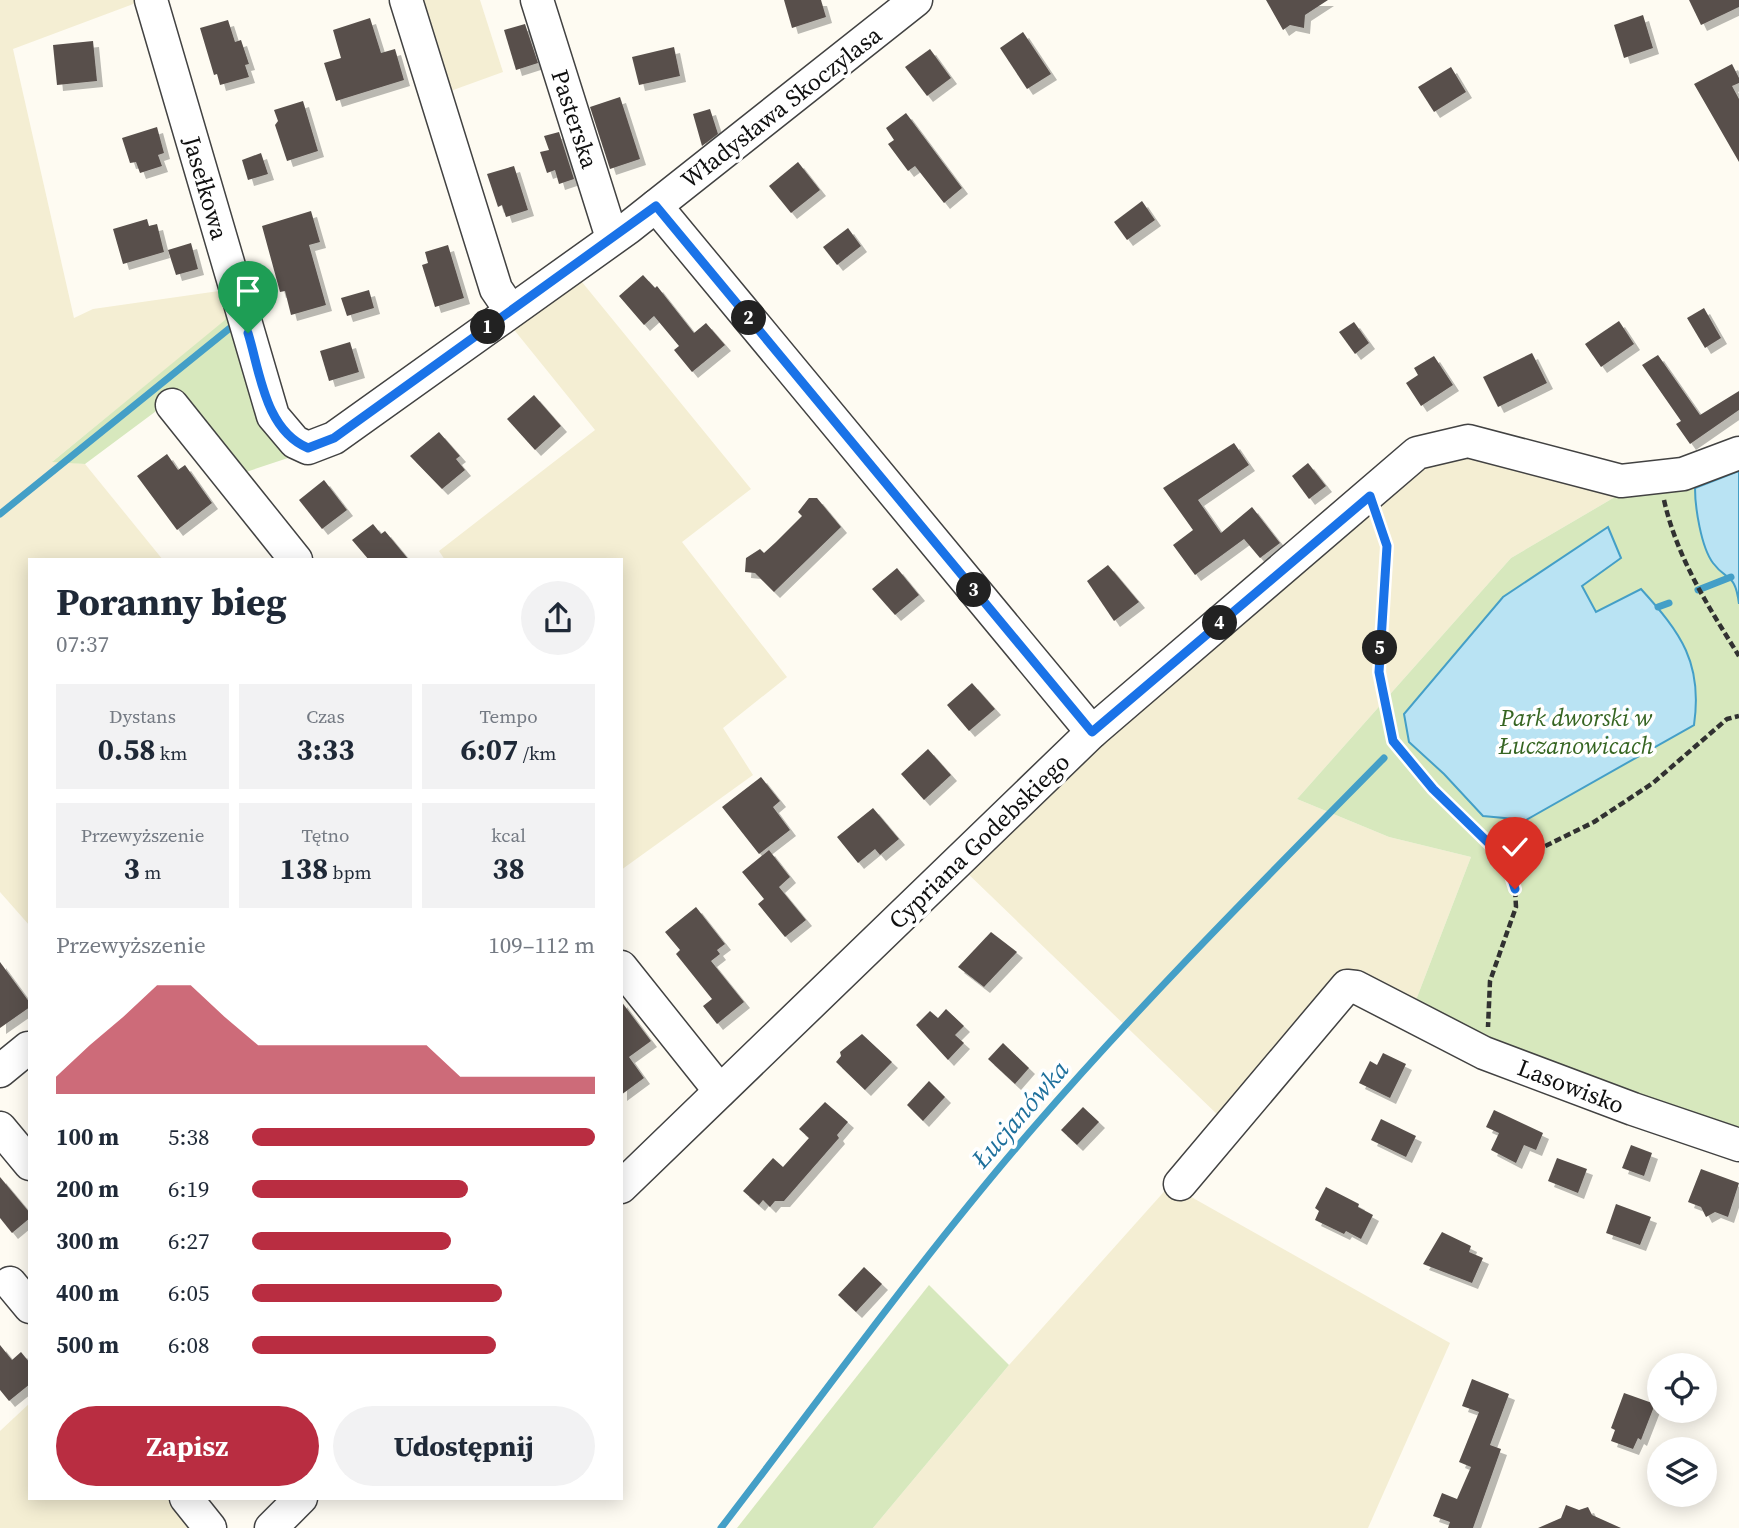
<!DOCTYPE html>
<html lang="pl">
<meta charset="utf-8">
<style>
:root{--surface:#fff;--page:#f2f2f3;--text:#1f2937;--muted:#747a83;--accent:#b92d41}
body{margin:0;font-family:"Source Serif 4",serif;background:var(--page);color:var(--text);height:100vh;display:flex;flex-direction:column;font-size:26px;white-space:nowrap}
*{box-sizing:border-box;margin:0}
p{font-size:23px;color:var(--muted)}
.icon{flex:none;width:38px;height:38px;fill:none;stroke:currentColor;stroke-width:2;stroke-linecap:round;stroke-linejoin:round}
.map{position:relative;flex:1;overflow:hidden}
.panel{position:absolute;left:28px;top:558px;width:595px;height:942px;display:flex;flex-direction:column;background:var(--surface);border-radius:0px;box-shadow:0 4px 18px #0003}
.panel>*{flex:none}
.tools{position:absolute;left:1647px;top:1353px;display:grid;gap:14px}
.tools a{display:grid;place-items:center;width:70px;height:70px;border-radius:50%;background:var(--surface);box-shadow:0 4px 18px #0003;font-size:35px}
.pin{position:absolute;display:grid;place-items:center;width:60px;height:60px;color:#fff;margin:-72px -30px;border-radius:50% 50% 50% 0;rotate:-45deg;box-shadow:0 0 7px #0007}
.pin .icon{rotate:45deg}
.km{position:absolute;width:35px;height:35px;margin:-18px;border-radius:50%;background:#222;color:#fff;font-size:19px;line-height:35px;text-align:center}
.round{display:grid;place-items:center;flex:none;width:74px;height:74px;border-radius:37px;background:var(--page)}
.head{display:flex;align-items:center;justify-content:space-between;height:119px;padding:0 28px}
h1{font-size:38px;font-weight:700;line-height:52px}
.metrics{display:grid;grid-template-columns:repeat(3,1fr);gap:10px;height:119px;padding:7px 28px}
.metrics div{display:grid;align-content:center;border-radius:0px;background:var(--page);text-align:center}
.metrics b{font-size:30px;font-weight:700}
.metrics small{font-size:19px;font-weight:400}
.metrics p{font-size:19px}
.chart{height:196px;padding:14px 28px}
.chart p{display:flex;justify-content:space-between}
.chart svg{width:100%;height:126px;margin-top:7px;fill:var(--accent);opacity:.7}
.cta{display:flex;gap:14px;margin-top:auto;padding:14px 28px}
.cta a{flex:1;height:80px;border-radius:42px;background:var(--accent);color:#fff;font-size:28px;font-weight:700;line-height:80px;text-align:center}
.cta a+a{background:var(--page);color:var(--text)}
ul{padding:0 28px;list-style:none;font-size:23px}
li{display:grid;grid-template-columns:112px 84px 1fr;align-items:center;height:52px}
li i{height:18px;border-radius:9px;background:var(--accent)}
.map>svg:first-child{display:block}
.farmland{fill:#f4eed3}
.green{fill:#d7e8bd}
.water{fill:#b9e3f3;stroke:#449fc7;stroke-width:2}
.lines{fill:none;stroke-linecap:round;stroke-linejoin:round}
.stream{stroke:#449fc7;stroke-width:7}
.building{fill:#58504c;filter:url(#shadow)}
.minor-casing{stroke:#424242;stroke-width:35}
.path{stroke:#313131;stroke-width:4.5;stroke-dasharray:7 3.5;stroke-linecap:butt}
.minor{stroke:#fff;stroke-width:32}
.route-casing{stroke:#fff;stroke-width:14}
.route{stroke:#1a73e8;stroke-width:9}
.labels{text-anchor:middle;dominant-baseline:central;stroke-width:7;stroke-linejoin:round;paint-order:stroke}
.street-label{font-size:24px;fill:#0f0f0f;stroke:#fff}
.park-label{font-size:24px;font-style:italic;fill:#366522;stroke:#fff}
.water-label{font-size:26px;font-style:italic;fill:#1e709c;stroke:#fff}
</style>
<div class="map">
<svg width="1739" height="1528" viewBox="0 0 1739 1528">
<defs>
<filter id="shadow"><feDropShadow dx="6" dy="6" stdDeviation="0" flood-color="#0004"/></filter>
</defs>
<rect width="100%" height="100%" fill="#fefbf2"/>
<!-- farmland -->
<g class="farmland">
<path d="M0,0H144L13,49L74,318L93,309L226,290V320L53,461L85,464L163,560H30V926L0,892Z"/>
<path d="M416,0H480L503,72L445,93Z"/>
<path d="M573,271L751,489L682,542L787,677L723,728L753,775L621,870V560H445L439,551L595,430L507,321Z"/>
<path d="M1463,455L1620,494L1511,558L1297,799L1389,837L1471,857L1411,1013L1346,974L1222,1119L963,869L1102,732L1401,476Z"/>
<path d="M1170,1185L1450,1343L1368,1528H873L1009,1365Z"/>
<path d="M30,1403V1498H178L203,1528H0V1431Z"/>
</g>
<!-- green -->
<g class="green">
<path d="M226,290L291,457L237,475L175,397L85,464L52,462L225,320Z"/>
<path d="M1739,453V1140L1411,1013L1471,857L1389,837L1297,799L1511,558L1620,494Z"/>
<path d="M929,1285L1009,1365L873,1528H737Z"/>
</g>
<!-- water -->
<g class="water">
<path d="M1739,471V604C1735,572 1727,582 1713,563C1701,547 1695,507 1695,488Z"/>
<path d="M1608,527L1621,558L1582,586L1596,612L1641,589C1681,633 1703,663 1694,725L1526,820L1483,816L1444,774L1409,742L1404,714L1503,597Z"/>
</g>
<g class="lines">
<!-- stream -->
<g class="stream">
<path d="M0,514L230,328"/>
<path d="M1698,590L1731,577"/>
<path d="M1658,607L1669,603"/>
<path d="M721,1528C824,1394 923,1255 1034,1127C1145,999 1266,878 1384,758"/>
</g>
</g>
<!-- building -->
<g class="building">
<path d="M784,0H821L826,17L792,28Z"/>
<path d="M1266,0H1328L1305,15L1304,28L1290,25L1283,30Z"/>
<path d="M1689,0H1739V7L1701,25Z"/>
<path d="M1643,15L1653,48L1624,58L1614,25Z"/>
<path d="M370,18L381,53L395,49L404,80L336,101L324,63L341,58L333,30Z"/>
<path d="M228,20L235,42L241,40L249,64L245,65L249,77L220,85L217,74L214,75L200,28Z"/>
<path d="M525,24L538,63L516,70L504,30Z"/>
<path d="M1023,32L1051,74L1027,89L1000,48Z"/>
<path d="M93,41L97,81L57,85L53,45Z"/>
<path d="M674,47L680,76L639,85L632,57Z"/>
<path d="M930,49L951,78L927,96L905,67Z"/>
<path d="M1732,64L1739,78V83L1732,86L1739,99V162L1694,84Z"/>
<path d="M1451,67L1466,92L1434,112L1418,87Z"/>
<path d="M620,97L640,159L610,169L590,107Z"/>
<path d="M303,101L318,151L287,161L275,125L278,121L274,110Z"/>
<path d="M710,109L718,134L702,146L693,114Z"/>
<path d="M906,113L962,188L944,203L915,166L908,171L888,144L894,140L886,128Z"/>
<path d="M157,127L164,153L158,155L162,166L140,173L136,162L130,163L122,138Z"/>
<path d="M559,132L574,179L559,184L555,170L547,173L540,152L549,150L544,136Z"/>
<path d="M261,153L268,174L248,180L242,160Z"/>
<path d="M798,162L820,190L791,213L769,186Z"/>
<path d="M514,166L528,210L506,217L502,205L498,207L487,174Z"/>
<path d="M1142,201L1155,220L1127,240L1114,222Z"/>
<path d="M311,211L320,242L309,245L326,305L291,315L285,291L280,292L262,226Z"/>
<path d="M147,219L149,226L157,224L164,252L123,264L113,229Z"/>
<path d="M848,228L861,246L837,265L823,247Z"/>
<path d="M191,243L198,269L176,275L168,250Z"/>
<path d="M448,245L464,298L435,307L422,265L428,263L425,252Z"/>
<path d="M643,275L655,288L657,286L694,333L706,323L725,345L692,372L674,350L679,346L654,316L644,325L619,296Z"/>
<path d="M369,290L374,308L347,316L341,298Z"/>
<path d="M1704,308L1721,338L1705,348L1687,318Z"/>
<path d="M1619,321L1634,344L1601,367L1585,344Z"/>
<path d="M1354,322L1369,343L1355,354L1339,332Z"/>
<path d="M350,342L359,372L329,381L320,351Z"/>
<path d="M1532,353L1547,383L1498,407L1483,377Z"/>
<path d="M1658,355L1700,415L1739,391V410L1690,444L1676,424L1681,421L1642,365Z"/>
<path d="M1434,356L1453,385L1421,406L1406,383L1418,375L1414,368Z"/>
<path d="M534,395L561,426L535,450L507,419Z"/>
<path d="M439,432L460,456L456,459L465,470L442,489L410,456Z"/>
<path d="M1234,443L1249,465L1198,500L1221,533L1252,507L1280,543L1260,558L1244,539L1195,575L1173,545L1193,530L1163,488Z"/>
<path d="M167,454L178,470L185,465L212,503L177,530L137,476Z"/>
<path d="M1308,463L1326,486L1309,499L1292,476Z"/>
<path d="M324,480L347,510L322,529L299,500Z"/>
<path d="M809,498H817L841,527L774,592L755,573L745,572L746,558L760,549L764,553L776,542L802,516L798,512Z"/>
<path d="M373,524L381,534L385,531L409,560H369L352,540Z"/>
<path d="M1108,565L1139,602L1114,621L1087,581Z"/>
<path d="M897,568L919,595L895,615L872,589Z"/>
<path d="M972,683L995,709L969,731L947,705Z"/>
<path d="M928,749L951,775L924,800L901,774Z"/>
<path d="M761,777L780,801L773,807L790,830L759,854L722,807Z"/>
<path d="M873,808L899,839L880,855L875,849L858,863L837,837Z"/>
<path d="M769,850L790,877L779,887L806,920L785,937L758,904L764,899L742,872Z"/>
<path d="M696,907L725,944L717,950L720,954L711,961L744,1002L717,1024L703,1006L712,999L676,954L680,950L665,932Z"/>
<path d="M991,932L1017,952L984,987L958,967Z"/>
<path d="M0,962L30,1003V1007L0,1028Z"/>
<path d="M621,1001L651,1041L629,1057L644,1078L621,1095Z"/>
<path d="M946,1009L964,1026L955,1035L964,1043L948,1060L916,1025L930,1011L938,1018Z"/>
<path d="M862,1034L892,1062L865,1090L836,1062L841,1056L840,1052Z"/>
<path d="M1003,1043L1029,1068L1015,1084L988,1059Z"/>
<path d="M1383,1053L1406,1064L1390,1098L1359,1083L1370,1061L1377,1065Z"/>
<path d="M929,1081L945,1097L923,1121L907,1105Z"/>
<path d="M825,1102L848,1122L837,1135L839,1138L784,1201H775L770,1207L763,1200L759,1205L743,1191L773,1158L783,1167L809,1138L799,1129Z"/>
<path d="M1083,1107L1099,1122L1077,1145L1061,1130Z"/>
<path d="M1494,1110L1543,1133L1536,1150L1524,1145L1516,1163L1491,1150L1499,1133L1486,1127Z"/>
<path d="M1381,1119L1416,1136L1406,1157L1371,1140Z"/>
<path d="M1631,1145L1652,1153L1644,1176L1622,1168Z"/>
<path d="M1557,1158L1587,1169L1578,1193L1548,1181Z"/>
<path d="M1701,1169L1739,1183L1728,1217L1715,1212L1706,1217L1701,1207L1688,1202Z"/>
<path d="M0,1177L30,1213V1218L12,1233L0,1218Z"/>
<path d="M1326,1187L1359,1204L1358,1207L1373,1215L1361,1239L1346,1231L1344,1234L1315,1220L1319,1211L1315,1208Z"/>
<path d="M1616,1204L1651,1217L1640,1245L1606,1233Z"/>
<path d="M1442,1232L1471,1246L1469,1252L1483,1258L1472,1283L1423,1264Z"/>
<path d="M864,1267L882,1284L856,1312L838,1295Z"/>
<path d="M0,1345L12,1360L21,1352L30,1363V1384L9,1401L0,1390Z"/>
<path d="M1472,1379L1509,1394L1490,1445L1501,1449L1473,1528H1448L1450,1522L1433,1516L1442,1493L1457,1499L1471,1467L1459,1462L1479,1412L1462,1406Z"/>
<path d="M1624,1393L1655,1404L1641,1440L1638,1438L1633,1449L1611,1441L1615,1430L1611,1428Z"/>
<path d="M1566,1505L1579,1510L1588,1507L1592,1515L1621,1528H1538L1561,1518Z"/>
</g>
<g class="lines">
<!-- minor casing -->
<g class="minor-casing">
<g id="minor">
<path d="M151,0L273,416L295,442L308,448L334,438L628,228L916,0"/>
<path d="M406,0L496,289L511,311"/>
<path d="M537,0L612,238"/>
<path d="M656,206L1092,732"/>
<path d="M172,405L296,560"/>
<path d="M621,967L720,1091"/>
<path d="M0,1071L28,1048"/>
<path d="M0,1128L30,1164"/>
<path d="M1180,1184L1347,986L1356,987L1484,1053L1633,1109L1739,1145"/>
<path d="M621,1187L1092,732L1417,453L1468,441L1621,481L1683,474L1739,453"/>
<path d="M10,1283L30,1307"/>
<path d="M186,1498L210,1528"/>
<path d="M271,1528L301,1498"/>
</g>
</g>
<!-- path -->
<g class="path">
<path d="M1664,500C1677,558 1708,606 1739,656"/>
<path d="M1378,520L1387,546L1379,672L1393,741L1434,789L1506,860L1515,889L1516,907L1490,981L1488,1027"/>
<path d="M1506,860L1525,856L1594,822L1653,783L1727,719L1739,716"/>
<path d="M1516,889L1525,856"/>
</g>
<!-- minor -->
<use href="#minor" class="minor"/>
</g>
<g class="lines">
<!-- route casing -->
<g class="route-casing">
<path id="route" d="M248,333C260,372 265,430 308,448L334,438L656,206L1092,732L1370,496L1387,546L1379,672L1393,741L1433,789L1506,860L1515,889"/>
</g>
<!-- route -->
<use href="#route" class="route"/>
</g>
<g class="labels">
<!-- street labels -->
<g class="street-label">
<text transform="translate(781 107) rotate(-38)">Władysława Skoczylasa</text>
<text transform="translate(575 119) rotate(72)">Pasterska</text>
<text transform="translate(206 188) rotate(74)">Jasełkowa</text>
<text transform="translate(979 841) rotate(-44)">Cypriana Godebskiego</text>
<text transform="translate(1571 1086) rotate(21)">Lasowisko</text>
</g>
<!-- park labels -->
<g class="park-label">
<text x="1576" y="717">Park dworski w<tspan x="1576" dy="28">Łuczanowicach</tspan></text>
</g>
<!-- water labels -->
<g class="water-label">
<text transform="translate(1020 1114) rotate(-49)">Łucjanówka</text>
</g>
</g>
</svg>
<div class="tools">
<a><svg class="icon" aria-label="locate" viewBox="0 0 24 24"><circle cx="12" cy="12" r="6"/><path d="M12 2v4M12 18v4M2 12h4M18 12h4"/></svg></a>
<a><svg class="icon" aria-label="layers" viewBox="0 0 24 24"><path d="M12 4l9 5-9 5-9-5zM3 14l9 5 9-5"/></svg></a>
</div>
<div class="pin" style="left:248px;top:333px;background:#1e9e55"><svg class="icon" aria-label="arrive" viewBox="0 0 24 24"><path d="M6 21V4h12l-3 4 3 4H6"/></svg></div>
<div class="pin" style="left:1515px;top:889px;background:#d93025"><svg class="icon" aria-label="check" viewBox="0 0 24 24"><path d="M5 12l5 5 9-10"/></svg></div>
<b class="km" style="left:488px;top:327px">1</b>
<b class="km" style="left:749px;top:318px">2</b>
<b class="km" style="left:974px;top:590px">3</b>
<b class="km" style="left:1220px;top:623px">4</b>
<b class="km" style="left:1380px;top:648px">5</b>
<section class="panel">
<div class="head"><div><h1>Poranny bieg</h1><p>07:37</p></div><a class="round"><svg class="icon" aria-label="share" viewBox="0 0 24 24"><path d="M12 15V3M7 8l5-5 5 5M5 13v7h14v-7"/></svg></a></div>
<div class="metrics">
<div><p>Dystans</p><b>0.58<small> km</small></b></div>
<div><p>Czas</p><b>3:33</b></div>
<div><p>Tempo</p><b>6:07<small> /km</small></b></div>
</div>
<div class="metrics">
<div><p>Przewyższenie</p><b>3<small> m</small></b></div>
<div><p>Tętno</p><b>138<small> bpm</small></b></div>
<div><p>kcal</p><b>38</b></div>
</div>
<div class="chart"><p><span>Przewyższenie</span>109–112 m</p>
<svg viewBox="0 0 160 44" preserveAspectRatio="none"><path d="M0 44V38L10 27L20 17L30 6L40 6L50 17L60 27L70 27L80 27L90 27L100 27L110 27L120 38L130 38L140 38L150 38L160 38V44z"/></svg>
</div>
<ul>
<li><b>100 m</b>5:38<i style="width:100%"></i></li>
<li><b>200 m</b>6:19<i style="width:63%"></i></li>
<li><b>300 m</b>6:27<i style="width:58%"></i></li>
<li><b>400 m</b>6:05<i style="width:73%"></i></li>
<li><b>500 m</b>6:08<i style="width:71%"></i></li>
</ul>
<div class="cta"><a>Zapisz</a><a>Udostępnij</a></div>
</section>
</div>
